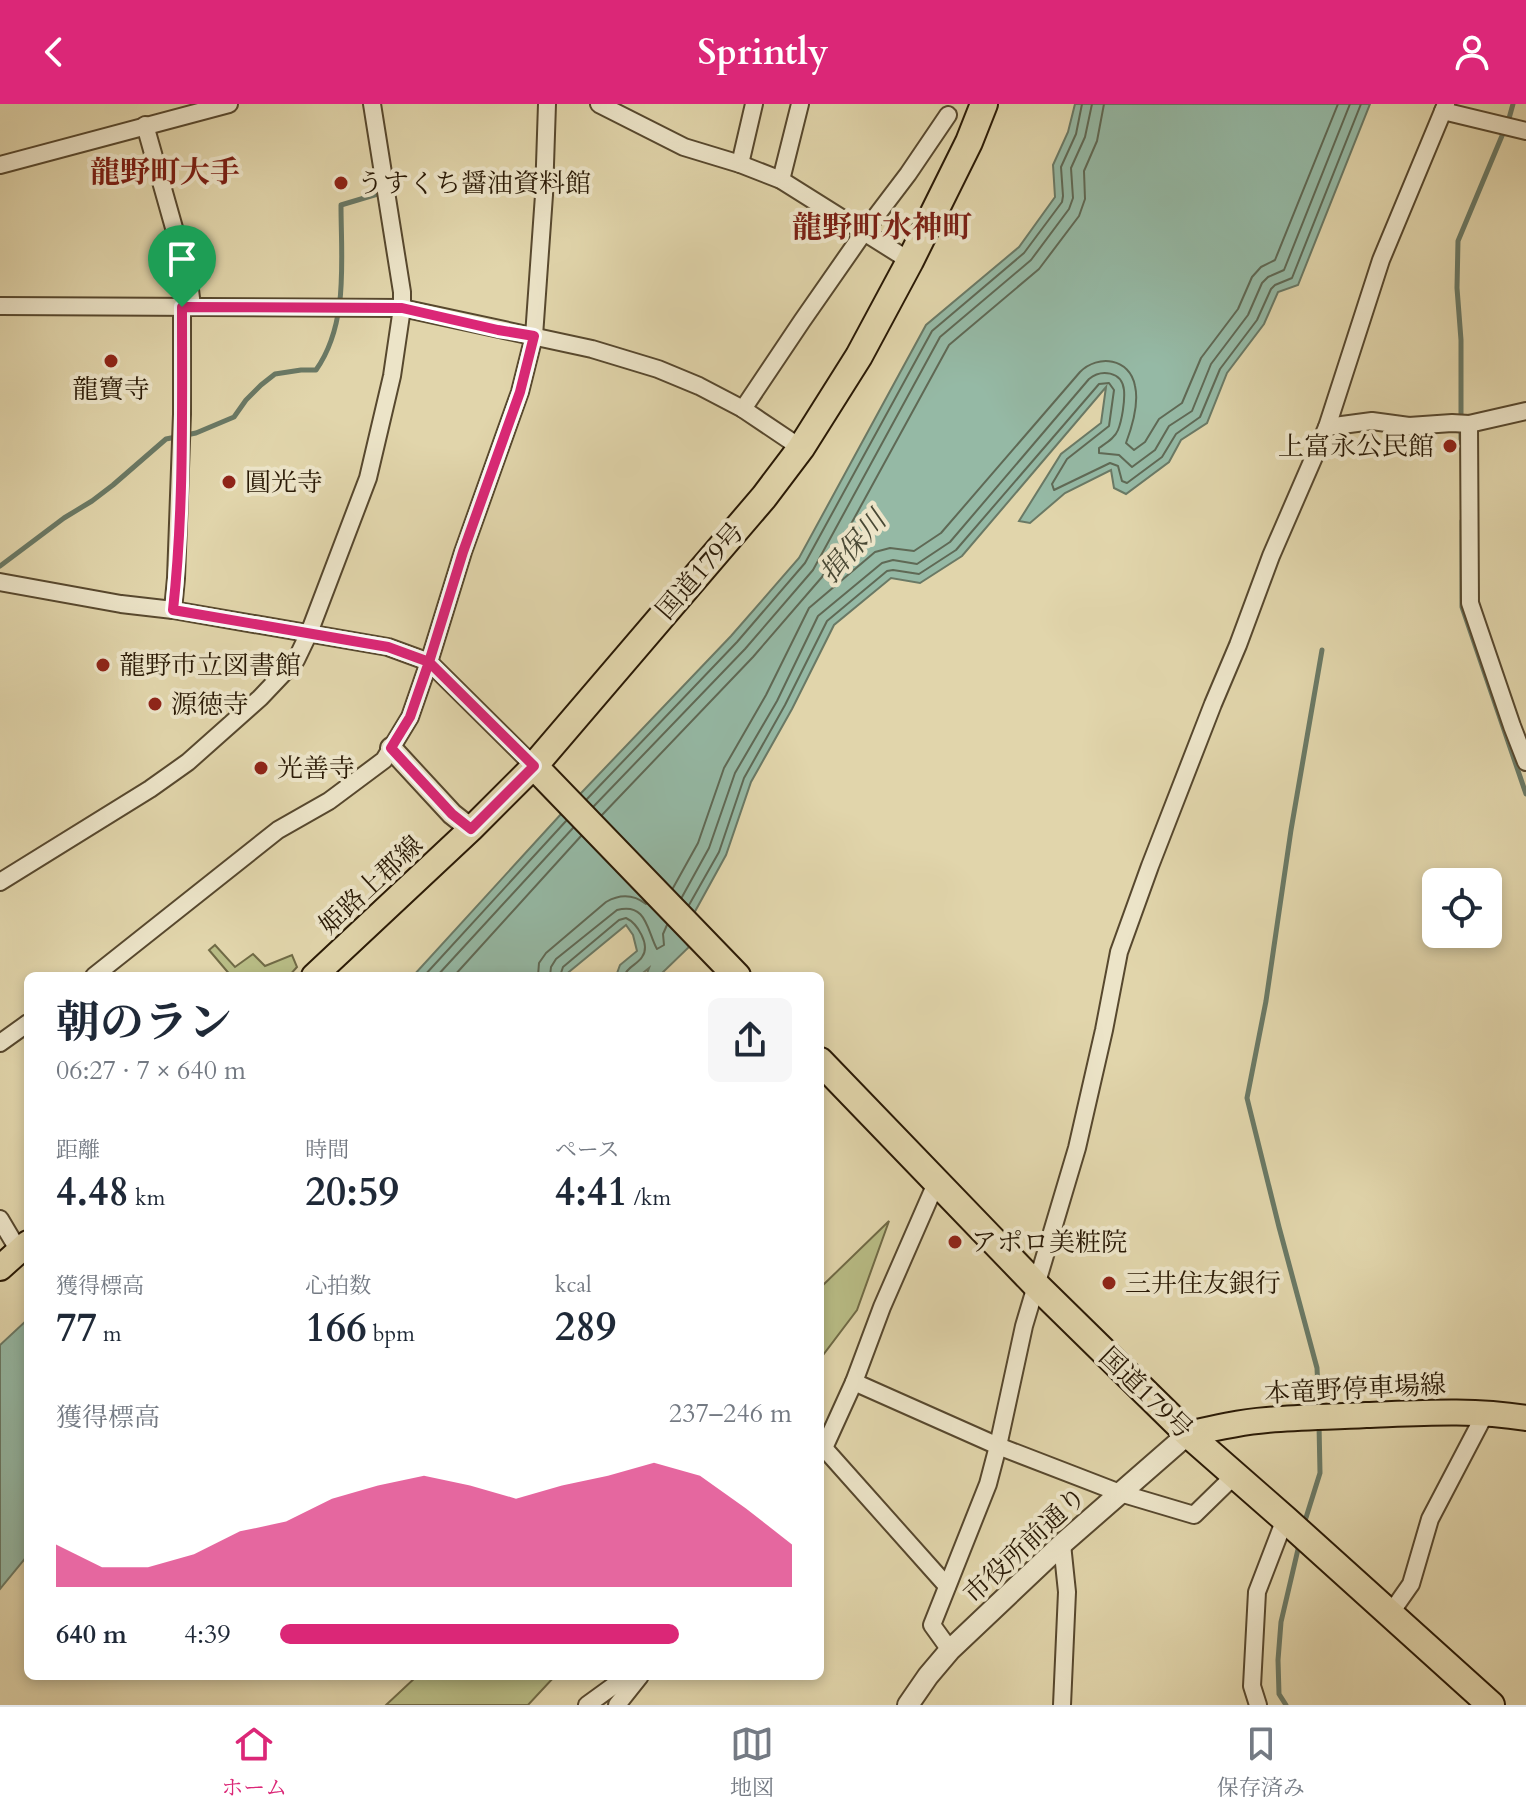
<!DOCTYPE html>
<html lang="ja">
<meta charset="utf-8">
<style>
:root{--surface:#fff;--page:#f6f6f7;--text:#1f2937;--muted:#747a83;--line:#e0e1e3;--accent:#db2777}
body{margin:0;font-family:Cardo,"Noto Serif JP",serif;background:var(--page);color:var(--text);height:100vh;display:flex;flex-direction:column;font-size:30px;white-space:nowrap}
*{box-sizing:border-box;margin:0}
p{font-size:26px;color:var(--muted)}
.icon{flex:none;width:44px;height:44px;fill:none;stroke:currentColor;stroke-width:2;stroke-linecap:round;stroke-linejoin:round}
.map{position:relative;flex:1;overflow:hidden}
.side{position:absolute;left:24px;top:868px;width:800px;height:708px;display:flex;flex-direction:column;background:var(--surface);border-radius:12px;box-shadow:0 4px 12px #0003}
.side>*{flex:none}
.buttons{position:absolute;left:1422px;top:764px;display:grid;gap:16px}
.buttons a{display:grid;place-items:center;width:80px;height:80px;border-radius:12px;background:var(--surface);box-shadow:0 4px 12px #0003;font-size:40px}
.pin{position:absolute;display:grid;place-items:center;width:68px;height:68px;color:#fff;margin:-82px -34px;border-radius:50% 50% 50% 0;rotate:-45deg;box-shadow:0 0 8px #0007}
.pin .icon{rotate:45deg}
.round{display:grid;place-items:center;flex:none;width:84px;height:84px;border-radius:12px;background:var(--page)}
.headline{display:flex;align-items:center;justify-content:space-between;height:136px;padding:0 32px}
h1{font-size:44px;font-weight:700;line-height:60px}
.figures{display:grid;grid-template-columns:repeat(3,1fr);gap:12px;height:136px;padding:8px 32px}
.figures div{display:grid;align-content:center}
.figures b{font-size:40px;font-weight:700}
.figures small{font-size:22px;font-weight:400}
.figures p{font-size:22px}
.chart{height:224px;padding:16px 32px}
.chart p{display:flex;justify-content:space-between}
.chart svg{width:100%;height:144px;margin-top:8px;fill:var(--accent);opacity:.7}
ul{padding:0 32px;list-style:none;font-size:26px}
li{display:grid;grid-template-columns:128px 96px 1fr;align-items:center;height:60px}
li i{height:20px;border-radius:10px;background:var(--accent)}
header{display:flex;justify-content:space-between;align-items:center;height:104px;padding:0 32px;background:var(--accent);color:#fff;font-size:36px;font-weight:700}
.tabs{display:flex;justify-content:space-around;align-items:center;height:112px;border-top:2px solid var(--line);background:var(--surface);font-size:22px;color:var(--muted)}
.tabs a{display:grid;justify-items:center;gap:4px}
.tabs .current{color:var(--accent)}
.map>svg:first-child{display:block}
.green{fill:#b8bc85;stroke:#706a45;stroke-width:2}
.water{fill:#95b9a5;stroke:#6a7965;stroke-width:2}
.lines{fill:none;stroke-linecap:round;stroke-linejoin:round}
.shore{stroke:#5f6955;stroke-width:2}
.stream{stroke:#6a7965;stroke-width:5}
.minor-casing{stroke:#57482e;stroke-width:20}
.tertiary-casing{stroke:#57482e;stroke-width:24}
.primary-casing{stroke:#291905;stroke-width:28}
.trunk-casing{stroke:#291905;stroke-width:30}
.minor{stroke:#ece4c8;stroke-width:16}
.tertiary{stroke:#ece4c8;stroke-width:20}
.primary{stroke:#e1d5ab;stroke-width:24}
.trunk{stroke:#e1d5ab;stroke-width:26}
.route-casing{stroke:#fff;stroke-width:16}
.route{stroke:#db2777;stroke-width:10}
.poi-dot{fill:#8f2418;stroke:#ece4c8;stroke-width:3}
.labels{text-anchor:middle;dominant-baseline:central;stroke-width:8;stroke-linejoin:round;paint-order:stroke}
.poi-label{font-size:26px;fill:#291905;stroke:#ece4c8;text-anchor:start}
.street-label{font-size:26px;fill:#291905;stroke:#ece4c8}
.water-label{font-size:28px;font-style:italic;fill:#494935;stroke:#ece4c8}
.quarter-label{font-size:30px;font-weight:bold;fill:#7a1f14;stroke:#ece4c8}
</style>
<header><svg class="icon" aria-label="back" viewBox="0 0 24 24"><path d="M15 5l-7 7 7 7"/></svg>Sprintly<svg class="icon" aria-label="person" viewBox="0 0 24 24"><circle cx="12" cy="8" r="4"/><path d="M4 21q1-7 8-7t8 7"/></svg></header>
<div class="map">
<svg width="1526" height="1601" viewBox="0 0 1526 1601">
<rect width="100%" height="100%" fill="#e1d5ab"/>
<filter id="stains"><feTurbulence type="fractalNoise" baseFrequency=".0025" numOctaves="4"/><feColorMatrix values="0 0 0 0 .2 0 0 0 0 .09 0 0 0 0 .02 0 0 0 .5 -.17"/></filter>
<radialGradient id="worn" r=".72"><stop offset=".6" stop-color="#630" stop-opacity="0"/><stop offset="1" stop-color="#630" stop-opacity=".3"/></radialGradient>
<!-- green -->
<g class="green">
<path d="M215,841L235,863L253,850L265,862L292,851L297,863L289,872H231L209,846Z"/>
<path d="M889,1117L857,1206L820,1255V1184Z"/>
<path d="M417,1572H555L528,1601H386Z"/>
</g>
<!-- water -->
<g class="water">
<path d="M1075,0H1370L1298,181L1278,188L1264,220L1227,269L1207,319L1181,336L1169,358L1126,390L1114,384L1111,366L1065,389L1030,419L1019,417L1061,350L1101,319L1106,283L962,452L920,479L891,474L834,521L792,605L751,678L726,751L681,833L689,843L659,872H646L649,864L639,872H616L620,861L637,847L633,831L626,821L564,872H413L562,709L731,532L799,454L926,221L1019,143L1055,93L1053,61L1068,28Z"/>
<path d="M28,1215V1451L0,1485V1241Z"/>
</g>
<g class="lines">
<!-- shore -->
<g class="shore">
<path d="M587,695L737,538L805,459L932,227L1024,149L1062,98L1063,92L1061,63L1076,30L1082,0"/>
<path d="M594,702L745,545L813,466L940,233L1031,156L1069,105L1073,94L1071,64L1085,33L1092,0"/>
<path d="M602,711L753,553L822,473L949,241L1039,165L1079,112L1085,95L1084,67L1097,37L1104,0"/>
<path d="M673,784L698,739L724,664L766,591L809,504L875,448L890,444L914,447L941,429L1080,268C1098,250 1130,254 1135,282C1139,299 1132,323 1126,339L1134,346L1145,338L1159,315L1182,299L1201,254L1238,205L1252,173L1261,163L1275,156L1338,0"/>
<path d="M682,793L709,744L735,669L777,597L818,512L882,459L893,456L917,460L950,438L1089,275C1101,265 1122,267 1124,286C1125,297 1122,316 1118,326C1115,334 1106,339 1099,344V349L1119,351L1132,363L1155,346L1169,322L1192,307L1211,260L1248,211L1262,179L1268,173L1284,166L1350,0"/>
<path d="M689,801L719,748L744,674L785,601L827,517L887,467L893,466L919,470L956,446L1099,280L1109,279L1114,286L1109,322L1067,355L1052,380L1054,386L1110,359L1118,362L1122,377L1127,379L1162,353L1176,330L1200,313L1220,265L1257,216L1271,185L1275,181L1292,174L1361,0"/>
<path d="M424,872L566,717"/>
<path d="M437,872L573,724"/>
<path d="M454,872L581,732"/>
<path d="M538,872L539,859L546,849L606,798C620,790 633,790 646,800"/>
<path d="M550,872L551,863L556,855L617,806C647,798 647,827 657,845L664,841L663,830L667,821"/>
<path d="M560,872L563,863L619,816L626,814C637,819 651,841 642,853C637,861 628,862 624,872"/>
</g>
<!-- stream -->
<g class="stream">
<path d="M1508,18L1513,0"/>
<path d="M1461,335V236L1457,184L1458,137L1504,27"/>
<path d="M1462,417V503L1526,690"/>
<path d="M0,462L64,414L92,397L113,381L166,335L196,329L234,313L246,296L261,281L275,270L301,266H316C349,219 341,156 341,101L381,89"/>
<path d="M1319,1306L1317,1264L1279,1123L1247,994L1266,897L1291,726L1322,546"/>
<path d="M1304,1420L1320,1369L1319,1320"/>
<path d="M1286,1601L1279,1590L1278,1556L1281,1518L1299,1441"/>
</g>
<!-- minor casing -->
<g class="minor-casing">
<g id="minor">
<path d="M599,0L684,43L740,60L781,76L910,157"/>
<path d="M1443,7L1526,27"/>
<path d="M145,21L189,177L192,203"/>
<path d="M740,60L754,0"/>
<path d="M0,61L229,0"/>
<path d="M781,76L800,0"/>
<path d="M0,202L402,204L592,245L658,265L699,282L743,305L801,344"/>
<path d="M743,305L802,217L864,128L908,70L948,11"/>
<path d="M1469,320L1470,499L1512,622L1526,658"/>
<path d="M1327,323L1372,317L1409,322L1452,319L1469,320L1526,307"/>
<path d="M0,478L121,500L173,506L388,543L429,558L534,662"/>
<path d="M173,506L176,474L182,310V203"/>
<path d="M0,778L150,685L188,658L260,594L296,556L309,529L368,374L392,272L402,204V188L372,0"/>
<path d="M94,872L278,726L329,697L384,656L410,613L429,558L463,448L520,288L534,232L544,91L547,0"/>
<path d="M0,939L28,919"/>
<path d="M0,1115L19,1147"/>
<path d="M854,1278L882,1203L937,1077"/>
<path d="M824,1344L854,1278L998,1342L1120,1389L1194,1411L1235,1371"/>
<path d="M820,1349L824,1344L947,1482"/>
<path d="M1062,1440L1067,1488L1062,1601"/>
<path d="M1390,1510L1411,1480L1430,1415L1485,1310"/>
<path d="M950,1546L932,1521L988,1380L998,1342L1024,1222L1077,1044L1104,926L1119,848L1150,762L1213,600L1238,541L1271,452L1327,323L1381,156L1446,0"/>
<path d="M587,1601L627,1572"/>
<path d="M617,1601L640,1572"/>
<path d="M1258,1601L1252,1582L1257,1488L1285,1415"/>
</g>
</g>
<!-- tertiary casing -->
<g class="tertiary-casing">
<g id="tertiary">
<path d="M391,644L452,710L471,725"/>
<path d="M908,1601L928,1572L950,1546L1062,1440L1188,1330"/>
</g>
</g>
<!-- primary casing -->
<g class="primary-casing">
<g id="primary">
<path d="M314,872L471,725L534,662"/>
<path d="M0,1164L28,1139"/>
<path d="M1188,1330C1214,1324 1240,1318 1267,1316C1300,1313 1333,1313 1366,1311C1419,1309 1473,1305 1526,1314"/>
</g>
</g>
<!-- trunk casing -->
<g class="trunk-casing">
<g id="trunk">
<path d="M737,872L534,662L764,393L801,344L859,252L910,157L969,38L984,0"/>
<path d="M820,957L1037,1182L1188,1330L1285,1415L1491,1601"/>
</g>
</g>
<!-- minor -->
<use href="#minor" class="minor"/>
<!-- tertiary -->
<use href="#tertiary" class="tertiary"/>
<!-- primary -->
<use href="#primary" class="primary"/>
<!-- trunk -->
<use href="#trunk" class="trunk"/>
</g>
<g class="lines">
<!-- route casing -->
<g class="route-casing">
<path id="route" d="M182,203C182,302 184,407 173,506L388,543L429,558L410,613L391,644L452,710L471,725L534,662L429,558L463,448L520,288L534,232L498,226L402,204L182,203"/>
</g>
<!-- route -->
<use href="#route" class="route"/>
</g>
<!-- markers -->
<g class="poi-dot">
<circle cx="341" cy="79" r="8"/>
<circle cx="111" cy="257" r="8"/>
<circle cx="1450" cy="342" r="8"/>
<circle cx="229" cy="378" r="8"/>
<circle cx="103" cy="561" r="8"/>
<circle cx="155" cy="600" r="8"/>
<circle cx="261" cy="664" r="8"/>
<circle cx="955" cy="1138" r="8"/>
<circle cx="1109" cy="1179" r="8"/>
</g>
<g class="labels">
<!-- poi labels -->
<g class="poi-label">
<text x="357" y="79">うすくち醤油資料館</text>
<text x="111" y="285" text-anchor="middle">龍寶寺</text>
<text x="1434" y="342" text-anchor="end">上富永公民館</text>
<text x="245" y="378">圓光寺</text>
<text x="119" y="561">龍野市立図書館</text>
<text x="171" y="600">源徳寺</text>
<text x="277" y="664">光善寺</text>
<text x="971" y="1138">アポロ美粧院</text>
<text x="1125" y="1179">三井住友銀行</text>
</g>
<!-- street labels -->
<g class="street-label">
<text transform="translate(700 467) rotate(-49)">国道179号</text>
<text transform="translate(371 781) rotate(-43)">姫路上郡線</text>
<text transform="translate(1355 1285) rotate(-3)">本竜野停車場線</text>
<text transform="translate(1146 1289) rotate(44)">国道179号</text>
<text transform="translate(1025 1441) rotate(-43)">市役所前通り</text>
</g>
<!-- water labels -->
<g class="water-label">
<text transform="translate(853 443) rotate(-49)">揖保川</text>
</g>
<!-- quarter labels -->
<g class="quarter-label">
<text x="165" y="68">龍野町大手</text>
<text x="882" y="123">龍野町水神町</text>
</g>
</g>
<rect width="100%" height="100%" filter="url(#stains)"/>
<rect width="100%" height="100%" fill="url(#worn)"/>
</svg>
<div class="buttons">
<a><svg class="icon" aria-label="locate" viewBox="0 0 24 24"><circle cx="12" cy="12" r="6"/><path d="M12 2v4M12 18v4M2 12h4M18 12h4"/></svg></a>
</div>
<div class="pin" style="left:182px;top:203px;background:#1e9e55"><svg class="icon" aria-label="arrive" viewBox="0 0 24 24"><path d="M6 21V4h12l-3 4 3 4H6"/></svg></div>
<section class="side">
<div class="headline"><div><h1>朝のラン</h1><p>06:27 · 7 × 640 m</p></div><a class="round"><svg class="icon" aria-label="share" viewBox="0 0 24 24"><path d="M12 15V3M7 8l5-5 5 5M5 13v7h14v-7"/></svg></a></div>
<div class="figures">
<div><p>距離</p><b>4.48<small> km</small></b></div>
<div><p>時間</p><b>20:59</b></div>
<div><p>ペース</p><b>4:41<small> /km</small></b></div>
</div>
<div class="figures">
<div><p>獲得標高</p><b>77<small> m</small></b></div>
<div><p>心拍数</p><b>166<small> bpm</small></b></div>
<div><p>kcal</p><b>289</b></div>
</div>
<div class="chart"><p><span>獲得標高</span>237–246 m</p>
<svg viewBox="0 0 160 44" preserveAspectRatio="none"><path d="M0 44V31L10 38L20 38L30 34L40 27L50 24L60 17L70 13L80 10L90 13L100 17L110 13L120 10L130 6L140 10L150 20L160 31V44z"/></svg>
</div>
<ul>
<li><b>640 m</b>4:39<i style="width:78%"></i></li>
</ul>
</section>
</div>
<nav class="tabs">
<a class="current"><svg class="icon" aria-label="home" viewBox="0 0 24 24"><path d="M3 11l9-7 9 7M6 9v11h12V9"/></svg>ホーム</a>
<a><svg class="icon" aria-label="map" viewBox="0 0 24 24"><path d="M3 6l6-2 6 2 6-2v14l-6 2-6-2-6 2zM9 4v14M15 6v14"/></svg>地図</a>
<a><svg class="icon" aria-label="saved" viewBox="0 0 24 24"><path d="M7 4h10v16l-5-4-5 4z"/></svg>保存済み</a>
</nav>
